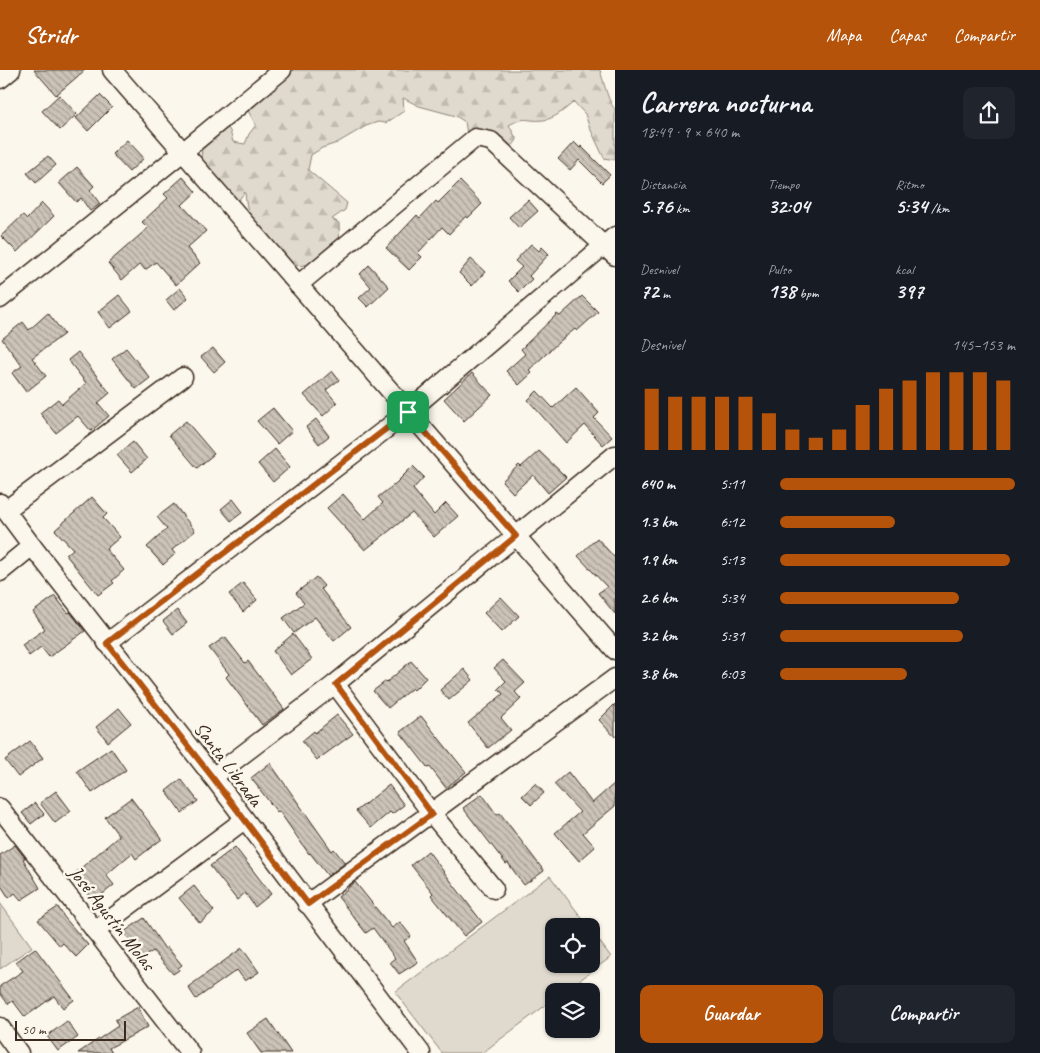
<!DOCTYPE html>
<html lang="es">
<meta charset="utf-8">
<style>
:root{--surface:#171b24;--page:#20242c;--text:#f1f3f6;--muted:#9ea1a6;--accent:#b45309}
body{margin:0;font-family:Caveat,sans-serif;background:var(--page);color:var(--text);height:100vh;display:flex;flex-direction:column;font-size:19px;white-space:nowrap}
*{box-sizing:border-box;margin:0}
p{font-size:16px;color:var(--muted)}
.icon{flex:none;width:28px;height:28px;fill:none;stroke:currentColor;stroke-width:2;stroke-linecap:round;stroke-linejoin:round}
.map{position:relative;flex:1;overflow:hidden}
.sheet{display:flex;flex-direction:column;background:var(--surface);width:425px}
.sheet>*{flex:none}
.controls{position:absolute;left:545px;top:848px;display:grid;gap:10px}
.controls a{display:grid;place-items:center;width:55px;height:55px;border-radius:10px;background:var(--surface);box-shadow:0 1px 4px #0004;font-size:25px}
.scale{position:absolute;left:15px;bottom:12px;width:111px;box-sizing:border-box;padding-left:5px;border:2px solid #3b2a1e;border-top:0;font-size:14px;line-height:18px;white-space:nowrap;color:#3b2a1e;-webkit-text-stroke:4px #fbf7ec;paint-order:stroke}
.pin{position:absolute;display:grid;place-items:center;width:42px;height:42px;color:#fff;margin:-21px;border-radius:10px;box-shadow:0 2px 8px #0006}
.round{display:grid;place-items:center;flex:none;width:52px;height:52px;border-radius:10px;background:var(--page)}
.overview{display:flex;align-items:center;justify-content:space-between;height:85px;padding:0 25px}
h1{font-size:28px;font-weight:600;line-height:38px}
.stats{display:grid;grid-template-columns:repeat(3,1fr);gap:8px;height:85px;padding:5px 25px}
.stats div{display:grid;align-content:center}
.stats b{font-size:21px;font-weight:600}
.stats small{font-size:14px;font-weight:400}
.stats p{font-size:14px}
.chart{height:140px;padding:10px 25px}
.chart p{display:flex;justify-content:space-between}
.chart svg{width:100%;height:90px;margin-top:5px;stroke:var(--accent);stroke-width:6}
.button{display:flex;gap:10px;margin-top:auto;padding:10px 25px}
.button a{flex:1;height:58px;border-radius:10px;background:var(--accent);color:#fff;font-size:20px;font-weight:600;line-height:58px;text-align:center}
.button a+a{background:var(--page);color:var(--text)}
ul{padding:0 25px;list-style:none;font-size:16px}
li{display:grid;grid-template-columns:80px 60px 1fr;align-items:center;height:38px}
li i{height:12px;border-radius:6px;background:var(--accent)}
header{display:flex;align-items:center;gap:30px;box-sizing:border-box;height:70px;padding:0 25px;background:var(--accent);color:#fff}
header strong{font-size:24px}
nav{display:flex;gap:28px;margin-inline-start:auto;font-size:18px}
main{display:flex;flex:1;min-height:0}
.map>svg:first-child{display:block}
.grass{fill:#dfd9ce;stroke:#8d8276}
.forest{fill:url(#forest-firs);stroke:#8d8276}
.building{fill:url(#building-back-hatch);stroke:#3b2a1e}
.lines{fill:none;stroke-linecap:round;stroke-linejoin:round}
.minor-casing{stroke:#3b2a1e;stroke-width:21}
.minor{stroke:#fbf7ec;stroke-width:18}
.route-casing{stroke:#fff;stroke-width:10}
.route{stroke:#b45309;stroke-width:6}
.labels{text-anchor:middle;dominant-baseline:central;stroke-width:5;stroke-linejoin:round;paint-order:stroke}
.street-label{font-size:20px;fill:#3b2a1e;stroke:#fbf7ec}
</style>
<header>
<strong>Stridr</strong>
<nav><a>Mapa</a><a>Capas</a><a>Compartir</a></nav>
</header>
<main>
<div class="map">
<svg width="615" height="983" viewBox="0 0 615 983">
<defs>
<pattern id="forest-firs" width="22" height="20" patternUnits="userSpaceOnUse" patternTransform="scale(1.25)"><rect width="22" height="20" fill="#dfd9ce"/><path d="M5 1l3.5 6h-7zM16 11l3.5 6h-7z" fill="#c0bab0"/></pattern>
<pattern id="building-back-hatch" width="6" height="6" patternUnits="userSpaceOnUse" patternTransform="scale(1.25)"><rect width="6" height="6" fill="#ccc4b9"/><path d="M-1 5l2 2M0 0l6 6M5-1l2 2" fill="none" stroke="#a79f96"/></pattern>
</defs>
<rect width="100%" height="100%" fill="#fbf7ec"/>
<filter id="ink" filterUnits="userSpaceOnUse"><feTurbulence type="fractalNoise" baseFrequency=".02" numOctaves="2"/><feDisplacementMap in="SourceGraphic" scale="10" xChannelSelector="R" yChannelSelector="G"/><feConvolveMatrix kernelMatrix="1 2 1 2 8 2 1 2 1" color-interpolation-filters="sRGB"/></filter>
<g filter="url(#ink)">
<!-- grass -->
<g class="grass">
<path d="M550,806L588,856H554V894H591V860L611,887L565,921H554V929L482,983H442L395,922Z"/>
<path d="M0,833L32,877L0,899Z"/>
</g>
<!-- forest -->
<path class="forest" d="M293,0H600C603,10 609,34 615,39V90L604,88L589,56L585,44L574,32C565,39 555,49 543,50C526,52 527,45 509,55L517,70L510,79H478L468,69L465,52L456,46L419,36L403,28L404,41L386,53L378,52L366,56L337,73L322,78L311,85L308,100L347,133L345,140L332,149L339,153L340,183L317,194L294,196C267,177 247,158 245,122L237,132L222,112L210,105L201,89L202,77L210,60L224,52L230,61L233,72L245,74L249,64L256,55L247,39C256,34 263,29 270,22C277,14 283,5 293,0Z"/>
<!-- building -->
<g class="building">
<path d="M34,0H85L56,25Z"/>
<path d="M59,25L77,44L60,60L42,41Z"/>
<path d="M100,25L112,37L88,61L76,48Z"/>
<path d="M127,70L144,88L129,102L112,84Z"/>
<path d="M574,72L580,78L581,76L610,105L602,113L579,90L570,100L558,89Z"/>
<path d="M48,86L56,95L36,113L27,103Z"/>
<path d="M77,97L94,116L90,120L100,134L90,141L81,128L76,132L59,113Z"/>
<path d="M183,107L196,122L182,135L206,161L187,178L200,193L176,215L156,192L145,200L140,194L122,210L108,193L148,158L142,152L168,128L164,124Z"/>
<path d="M460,111L482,134L468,148L466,146L449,164L442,157L418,183L422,187L409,200L386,178L417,145L420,148L436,131L438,133Z"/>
<path d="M528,130L538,141L519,158L509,147Z"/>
<path d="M42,133L54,146L17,182L1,166L23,145L27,149Z"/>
<path d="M531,174L539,181L542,177L549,184L529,206L532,209L519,222L508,211L522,197L515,191Z"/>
<path d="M471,189L485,202L472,216L459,203Z"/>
<path d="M369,195L389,217L368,237L359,228L371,217L360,204Z"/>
<path d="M180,218L188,228L174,240L166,230Z"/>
<path d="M119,225L132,241L110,258L98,242Z"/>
<path d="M582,226L598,242L577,261L575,259L560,271L529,300L532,303L519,315L506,301L525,284L521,279L557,244L560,246Z"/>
<path d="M48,243L64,264L32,288L46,306L26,322L12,303L22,296L2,269L23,252L29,260Z"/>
<path d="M126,278L150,308L136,319L112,289Z"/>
<path d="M213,278L225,292L214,302L201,287Z"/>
<path d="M78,282L110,323L98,333L109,346L91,361L78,346L56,363L40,343L58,329L62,334L86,313L68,290Z"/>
<path d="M332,301L339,310L326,320L337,333L323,346L304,325Z"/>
<path d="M472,303L492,325L464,351L444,329Z"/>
<path d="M576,317L599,343L594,348L612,367L603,375L585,355L566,373L528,330L537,321L553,338Z"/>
<path d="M273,338L292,361L277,374L257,351Z"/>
<path d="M316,349L329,366L319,374L306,357Z"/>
<path d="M186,351L214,384L197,398L169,365Z"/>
<path d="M133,372L147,389L132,402L117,385Z"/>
<path d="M275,379L290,397L273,412L258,394Z"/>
<path d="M539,381L566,407L548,423L533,405L513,423L502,411L519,395L521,397Z"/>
<path d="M413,396L424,407L413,419L434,445L446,433L458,446L434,467L412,443L365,480L327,438L343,424L365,449L383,433L378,427L395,414Z"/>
<path d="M92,427L107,444L103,448L120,467L106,479L124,500L112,511L114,513L98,525L66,485L73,479L55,460Z"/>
<path d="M233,429L243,442L231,451L221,439Z"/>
<path d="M174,434L195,461L172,480L175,484L163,495L147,477L167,459L157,447Z"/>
<path d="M597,468L615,488V544L598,523L607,517L578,486Z"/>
<path d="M316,507L324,516L321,519L351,557L334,571L315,547L294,563L283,548L304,533L296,523Z"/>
<path d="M243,513L257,530L243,542L229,524Z"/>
<path d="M55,526L68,543L70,542L85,561L49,587L41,577L29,586L22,575L45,559L33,542Z"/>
<path d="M501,527L519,546L502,562L484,543Z"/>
<path d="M177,540L187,553L173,564L163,551Z"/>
<path d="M293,564L312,589L291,605L273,581Z"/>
<path d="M225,567L245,593L248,591L284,639L262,655L226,607L229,604L209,578Z"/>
<path d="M503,590L525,613L515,622L521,629L501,648L511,660L488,678L468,653L503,624L498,619L506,611L494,598Z"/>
<path d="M411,591L426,608L414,620L412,618L388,638L373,621L386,611L387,612Z"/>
<path d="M464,599L473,610L449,630L440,620Z"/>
<path d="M615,634V667L599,650Z"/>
<path d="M119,638L131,653L108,672L96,657Z"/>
<path d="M337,645L353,664L317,690L302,671L314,661L315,663Z"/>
<path d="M421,646L466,702L446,718L430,697L428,698L400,662Z"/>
<path d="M30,671L43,688L18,707L5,690Z"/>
<path d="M111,678L126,700L92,723L77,701Z"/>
<path d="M270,693L332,781L334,779L345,793L328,806L310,783L309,784L279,741L277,742L251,708Z"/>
<path d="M568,702L592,733L615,713V736L583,763L595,777L579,791L555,763L580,742L554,714Z"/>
<path d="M181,709L198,731L182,743L166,721Z"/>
<path d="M536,713L544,723L531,735L522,726Z"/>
<path d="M389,715L404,735L392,744L390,742L371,758L356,741Z"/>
<path d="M56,721L71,741L55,753L40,733Z"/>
<path d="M482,724L497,745L500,743L544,801L524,815L508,793L506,794L463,738Z"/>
<path d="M131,728L162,769L136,789L132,783L106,805L114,815L94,831L83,817L85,815L75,803L119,766L105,747Z"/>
<path d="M35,733L44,744L31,754L22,743Z"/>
<path d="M15,775L25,788L23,789L40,818L21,830L15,823L9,828L0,814V785Z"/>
<path d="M235,777L271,824L255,837L245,823L237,830L210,796Z"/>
<path d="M428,781L482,852L464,866L431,825L433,823L411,795Z"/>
<path d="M355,812L392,858L400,852L411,866L404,871L418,892L399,904L390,892L395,888L373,858L366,863L338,827Z"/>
<path d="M194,816L214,841L200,853L179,828Z"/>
<path d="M58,837L64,847L88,875L76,887L63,873L60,876L38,850Z"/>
<path d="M144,848L165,879L167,877L182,895L178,898L179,900L173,904L153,881L142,888L124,862Z"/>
<path d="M35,878L74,930L63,938L54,926L25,947L13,931L8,934L0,923V916L23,901L16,892Z"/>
<path d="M242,878L259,902L245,911L237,900L196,929L188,917Z"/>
<path d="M138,937L148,957L109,978L112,983H78L118,956L115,950Z"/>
<path d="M268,949L291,983H261L247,963Z"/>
<path d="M67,951L78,967L58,981L47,966Z"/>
</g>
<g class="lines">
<!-- minor casing -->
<g class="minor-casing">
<g id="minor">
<path d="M112,0L615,580"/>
<path d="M0,9L11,0"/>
<path d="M298,215L475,68L491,71L615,186"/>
<path d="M0,229L184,81L282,0"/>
<path d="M0,433L32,476L213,707L421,983"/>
<path d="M6,440L183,307"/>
<path d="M0,502L32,476"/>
<path d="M107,573L408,342L615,166"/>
<path d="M335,614L432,744L494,819"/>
<path d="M213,707L335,614L615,385"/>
<path d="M0,738L190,983"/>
<path d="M307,834L615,608"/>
<path d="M95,861L244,750"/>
<path d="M0,957L19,983"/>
</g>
</g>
<!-- minor -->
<use href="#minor" class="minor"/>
</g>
</g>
<g class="lines" filter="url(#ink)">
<!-- route casing -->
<g class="route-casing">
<path id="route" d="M408,342L516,466L336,614L432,744L308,834L213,708L107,573Z"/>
</g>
<!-- route -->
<use href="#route" class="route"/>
</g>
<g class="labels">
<!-- street labels -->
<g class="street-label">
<text transform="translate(228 694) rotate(53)">Santa Librada</text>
<text transform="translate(112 848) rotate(52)">José Agustín Molas</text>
</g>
</g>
</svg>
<div class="controls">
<a><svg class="icon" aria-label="locate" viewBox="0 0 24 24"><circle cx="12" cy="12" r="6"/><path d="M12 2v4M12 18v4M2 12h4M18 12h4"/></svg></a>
<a><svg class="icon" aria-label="layers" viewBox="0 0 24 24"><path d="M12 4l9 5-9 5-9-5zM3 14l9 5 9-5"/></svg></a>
</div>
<div class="scale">50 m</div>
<div class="pin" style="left:408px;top:342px;background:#1e9e55"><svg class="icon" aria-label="arrive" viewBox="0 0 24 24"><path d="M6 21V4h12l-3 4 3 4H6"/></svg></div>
</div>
<section class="sheet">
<div class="overview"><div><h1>Carrera nocturna</h1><p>18:49 · 9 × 640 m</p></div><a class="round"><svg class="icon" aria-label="share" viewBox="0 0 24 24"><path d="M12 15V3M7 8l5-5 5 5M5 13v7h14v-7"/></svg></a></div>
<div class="stats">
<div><p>Distancia</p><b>5.76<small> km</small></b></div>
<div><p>Tiempo</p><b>32:04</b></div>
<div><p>Ritmo</p><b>5:34<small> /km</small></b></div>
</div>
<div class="stats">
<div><p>Desnivel</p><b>72<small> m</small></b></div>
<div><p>Pulso</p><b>138<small> bpm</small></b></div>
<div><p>kcal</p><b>397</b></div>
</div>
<div class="chart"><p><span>Desnivel</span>145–153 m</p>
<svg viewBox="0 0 160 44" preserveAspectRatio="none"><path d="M5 44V14M15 44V18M25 44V18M35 44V18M45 44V18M55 44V26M65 44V34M75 44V38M85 44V34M95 44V22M105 44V14M115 44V10M125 44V6M135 44V6M145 44V6M155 44V10"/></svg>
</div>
<ul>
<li><b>640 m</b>5:11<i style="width:100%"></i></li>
<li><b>1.3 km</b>6:12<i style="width:49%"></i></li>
<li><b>1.9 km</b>5:13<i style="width:98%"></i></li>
<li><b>2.6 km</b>5:34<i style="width:76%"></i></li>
<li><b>3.2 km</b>5:31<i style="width:78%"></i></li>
<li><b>3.8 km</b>6:03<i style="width:54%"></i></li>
</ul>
<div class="button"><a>Guardar</a><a>Compartir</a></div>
</section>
</main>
